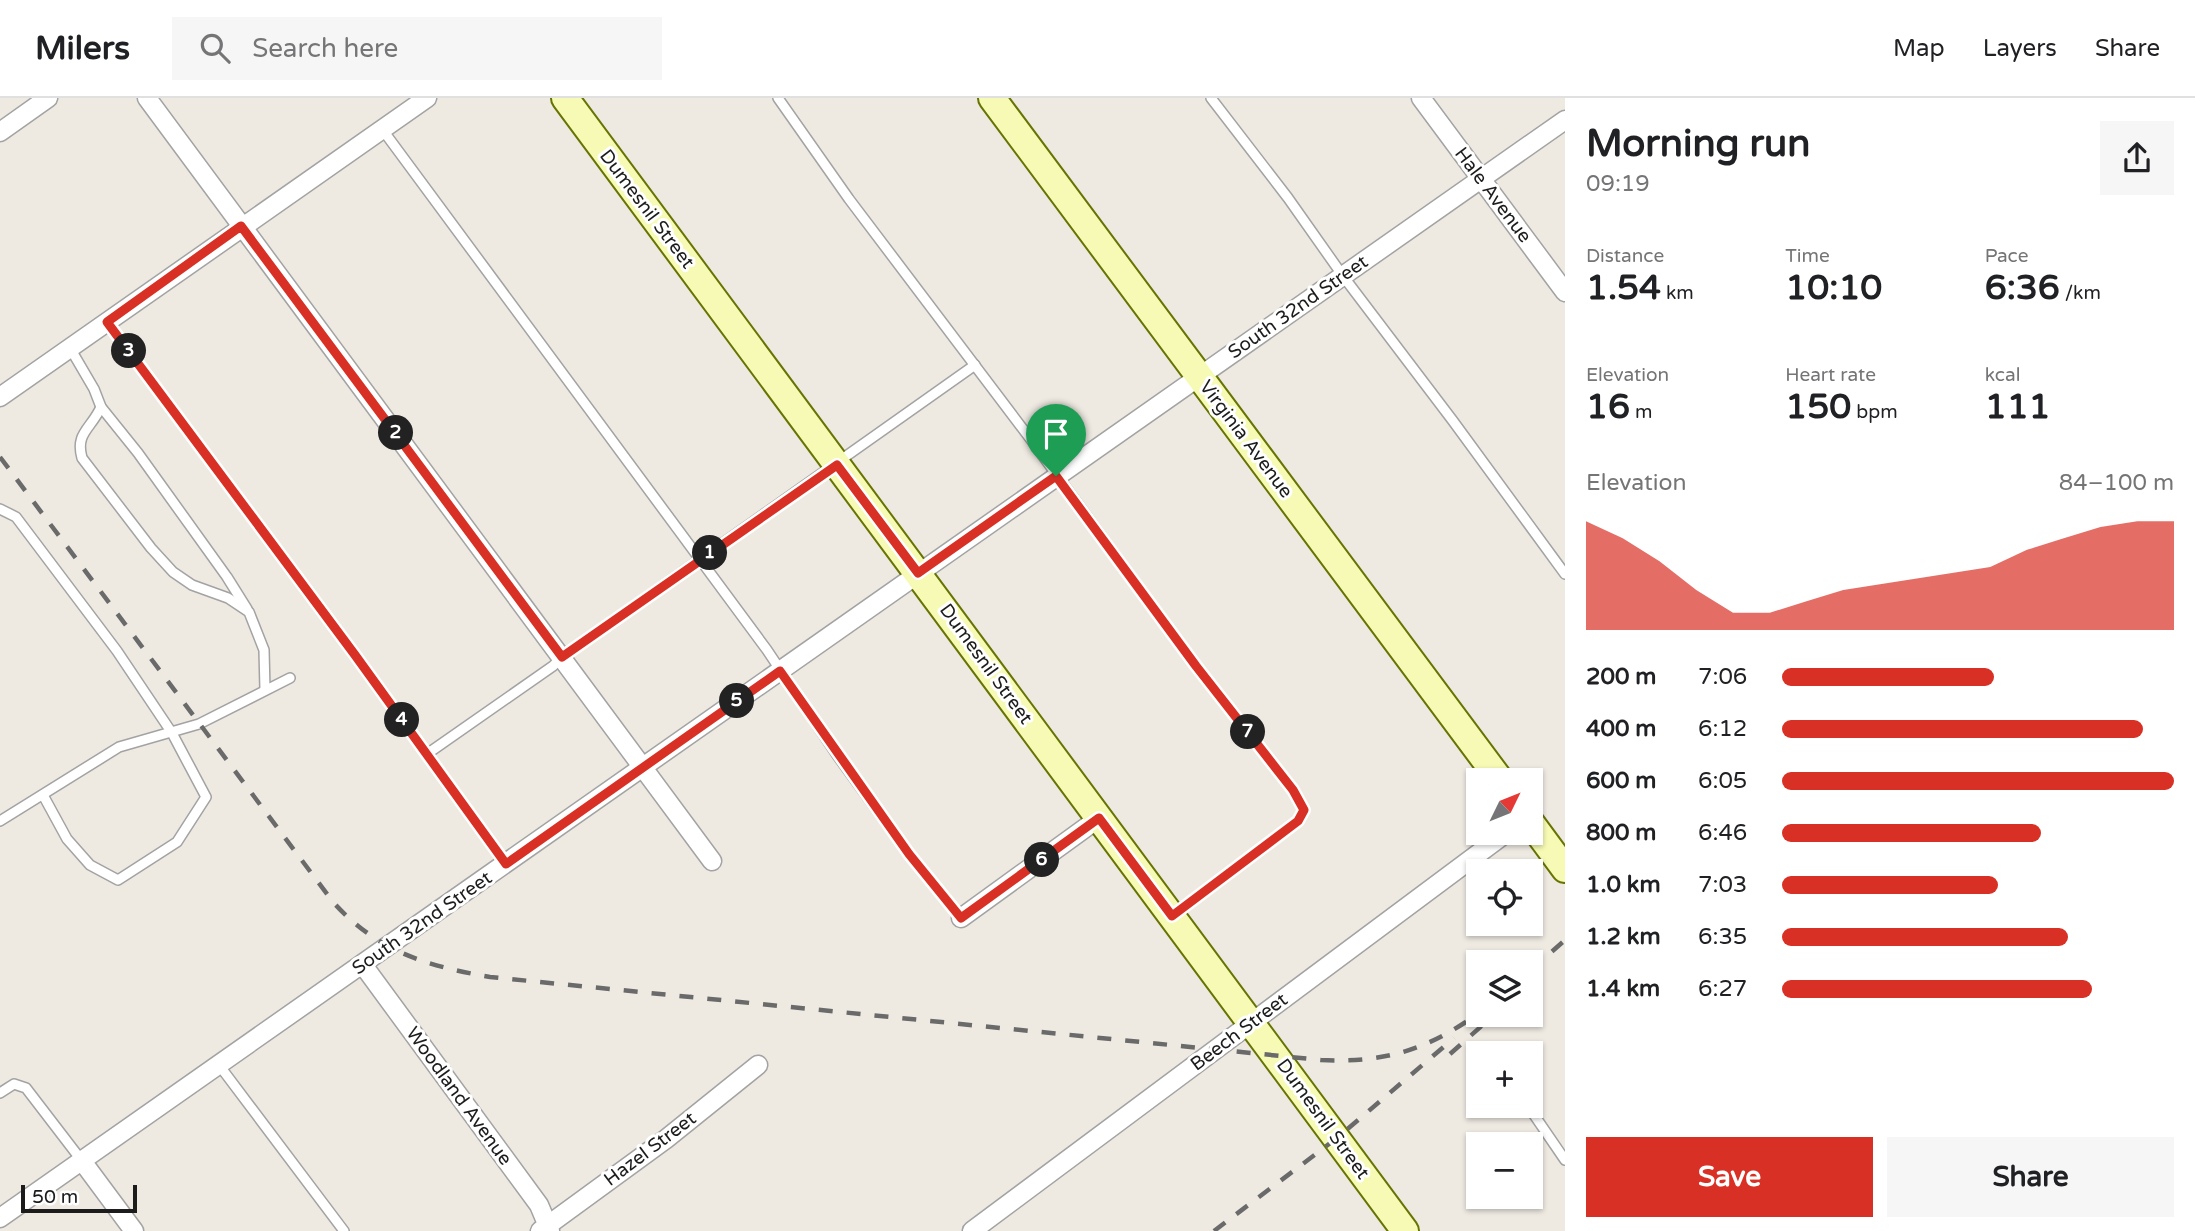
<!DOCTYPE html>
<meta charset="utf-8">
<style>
:root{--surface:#fff;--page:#f6f6f6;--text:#202124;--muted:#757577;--line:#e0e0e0;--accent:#d93025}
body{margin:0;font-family:"Varela Round",sans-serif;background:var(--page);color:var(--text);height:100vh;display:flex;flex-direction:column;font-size:26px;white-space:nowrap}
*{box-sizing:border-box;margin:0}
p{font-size:23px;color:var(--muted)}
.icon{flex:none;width:38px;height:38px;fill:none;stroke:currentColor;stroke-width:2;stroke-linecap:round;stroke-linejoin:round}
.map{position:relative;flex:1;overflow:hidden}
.details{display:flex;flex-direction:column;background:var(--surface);width:630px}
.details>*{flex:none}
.needle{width:46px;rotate:47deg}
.buttons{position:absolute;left:1466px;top:670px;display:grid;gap:14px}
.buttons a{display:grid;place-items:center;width:77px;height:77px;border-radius:0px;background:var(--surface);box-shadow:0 2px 5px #0004;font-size:35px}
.scale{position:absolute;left:21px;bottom:18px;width:116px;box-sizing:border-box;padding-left:7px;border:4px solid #1c1c1c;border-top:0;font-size:19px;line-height:24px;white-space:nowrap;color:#1c1c1c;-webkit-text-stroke:5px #fff;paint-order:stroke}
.pin{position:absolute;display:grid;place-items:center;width:60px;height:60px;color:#fff;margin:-72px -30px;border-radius:50% 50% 50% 0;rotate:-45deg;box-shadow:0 0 7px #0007}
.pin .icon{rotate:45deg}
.km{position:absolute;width:35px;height:35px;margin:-18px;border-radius:50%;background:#222;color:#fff;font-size:19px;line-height:35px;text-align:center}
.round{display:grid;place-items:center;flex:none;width:74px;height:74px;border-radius:0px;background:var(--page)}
.headline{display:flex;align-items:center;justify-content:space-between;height:119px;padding:0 21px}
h1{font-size:38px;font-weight:700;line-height:52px}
.metrics{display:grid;grid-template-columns:repeat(3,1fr);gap:10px;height:119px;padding:7px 21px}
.metrics div{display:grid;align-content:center}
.metrics b{font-size:35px;font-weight:700}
.metrics small{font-size:19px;font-weight:400}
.metrics p{font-size:19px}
.chart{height:196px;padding:14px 21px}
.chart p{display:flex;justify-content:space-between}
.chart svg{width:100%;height:126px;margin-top:7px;fill:var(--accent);opacity:.7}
.action{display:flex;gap:14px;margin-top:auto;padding:14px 21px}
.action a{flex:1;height:80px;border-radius:0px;background:var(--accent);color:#fff;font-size:28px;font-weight:700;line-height:80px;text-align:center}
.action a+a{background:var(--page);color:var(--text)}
ul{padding:0 21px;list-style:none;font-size:23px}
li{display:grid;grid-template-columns:112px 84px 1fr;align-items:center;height:52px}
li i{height:18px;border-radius:9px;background:var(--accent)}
header{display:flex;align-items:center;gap:42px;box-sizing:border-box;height:98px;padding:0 35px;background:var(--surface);border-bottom:2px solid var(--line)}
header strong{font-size:33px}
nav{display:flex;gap:38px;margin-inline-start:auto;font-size:24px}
.search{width:490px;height:63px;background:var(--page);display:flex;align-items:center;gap:18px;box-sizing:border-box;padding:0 24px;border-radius:0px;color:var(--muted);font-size:26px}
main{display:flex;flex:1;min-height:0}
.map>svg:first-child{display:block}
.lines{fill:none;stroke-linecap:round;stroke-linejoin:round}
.lane-casing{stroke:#a3a3a3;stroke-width:12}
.street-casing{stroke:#a3a3a3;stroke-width:21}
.secondary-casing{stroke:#677403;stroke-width:30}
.lane{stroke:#fff;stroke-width:9}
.street{stroke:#fff;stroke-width:18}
.secondary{stroke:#f6fab4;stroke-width:26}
.rail{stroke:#6a6a6a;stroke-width:4.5;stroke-dasharray:14 14;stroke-linecap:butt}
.route-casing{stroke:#fff;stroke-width:14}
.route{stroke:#d93025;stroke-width:9}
.labels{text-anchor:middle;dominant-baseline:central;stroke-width:6;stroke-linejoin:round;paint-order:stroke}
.street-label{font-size:19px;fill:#1c1c1c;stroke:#fff}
</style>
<header>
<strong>Milers</strong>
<div class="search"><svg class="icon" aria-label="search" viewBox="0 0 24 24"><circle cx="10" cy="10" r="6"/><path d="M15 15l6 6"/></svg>Search here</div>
<nav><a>Map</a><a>Layers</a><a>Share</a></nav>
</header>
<main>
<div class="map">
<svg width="1565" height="1133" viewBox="0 0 1565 1133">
<rect width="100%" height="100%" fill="#eeeae2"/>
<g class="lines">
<!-- lane casing -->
<g class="lane-casing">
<g id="lane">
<path d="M778,0L849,101L1032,343L1196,568L1293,692L1304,712L1298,723L1173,818"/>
<path d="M1211,0L1288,100L1343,178L1453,323L1565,476"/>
<path d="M382,31L767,552L837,657L909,756L961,820"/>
<path d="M107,224L355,557L506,766"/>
<path d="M70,250L94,291L101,309L138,355L227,479L247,511"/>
<path d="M101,309C91,331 75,335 82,360L151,450L173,474L192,487L228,500L249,514L264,552L265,592"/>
<path d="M0,411L16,419L117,553L172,635L206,699L177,744L118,782L90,767L67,741L43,697"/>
<path d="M427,656L553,568L562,559L975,267"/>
<path d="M0,723L119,649L199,626L290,580"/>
<path d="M219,967L344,1133"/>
<path d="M0,995L14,986L26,990L82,1063"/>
<path d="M1528,1008L1565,1062"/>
</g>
</g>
<!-- street casing -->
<g class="street-casing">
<g id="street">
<path d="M147,0L712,763"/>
<path d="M1421,0L1565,194"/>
<path d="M0,34L48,0"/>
<path d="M0,299L427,0"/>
<path d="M961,820L1099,720"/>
<path d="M363,867L539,1107L550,1133"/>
<path d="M82,1063L134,1133"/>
<path d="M0,1120L1565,22"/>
<path d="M540,1133L666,1041L758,967"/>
<path d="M972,1133L1506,735"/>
</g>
</g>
<!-- secondary casing -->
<g class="secondary-casing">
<g id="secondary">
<path d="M565,0L1405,1133"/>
<path d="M992,0L1500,682"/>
<path d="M1531,725L1565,771"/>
</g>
</g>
<!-- lane -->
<use href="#lane" class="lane"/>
<!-- street -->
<use href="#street" class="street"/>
<!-- secondary -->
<use href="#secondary" class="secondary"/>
<!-- rail -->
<g class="rail">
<path d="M0,359L333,804C378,854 427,868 490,879L1321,962C1385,965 1427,952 1479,915"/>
<path d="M1531,872L1565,842"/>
<path d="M1450,956L1494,917"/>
<path d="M1214,1133L1337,1040L1454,940"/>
</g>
</g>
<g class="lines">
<!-- route casing -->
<g class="route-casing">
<path id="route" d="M241,128L562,559L837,367L918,475L1056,378L1196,568L1293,692L1304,712L1298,723L1172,818L1099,720L961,820L909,756L780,573L506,766L355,557L107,224Z"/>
</g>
<!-- route -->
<use href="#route" class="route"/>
</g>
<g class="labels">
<!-- street labels -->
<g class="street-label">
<text transform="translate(1493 97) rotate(53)">Hale Avenue</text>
<text transform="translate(647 111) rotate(53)">Dumesnil Street</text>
<text transform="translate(1298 209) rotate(-35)">South 32nd Street</text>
<text transform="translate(1246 341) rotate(53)">Virginia Avenue</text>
<text transform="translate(986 566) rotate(54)">Dumesnil Street</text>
<text transform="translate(422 825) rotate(-35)">South 32nd Street</text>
<text transform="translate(1239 934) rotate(-37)">Beech Street</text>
<text transform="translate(459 998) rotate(54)">Woodland Avenue</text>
<text transform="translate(1323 1021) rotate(54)">Dumesnil Street</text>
<text transform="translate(650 1051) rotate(-37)">Hazel Street</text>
</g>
</g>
</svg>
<div class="buttons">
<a><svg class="needle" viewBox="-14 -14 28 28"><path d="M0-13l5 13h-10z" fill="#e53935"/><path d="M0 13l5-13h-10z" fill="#757577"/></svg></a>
<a><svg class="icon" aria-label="locate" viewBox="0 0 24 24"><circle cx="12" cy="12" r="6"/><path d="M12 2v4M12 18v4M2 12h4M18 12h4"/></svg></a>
<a><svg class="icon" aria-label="layers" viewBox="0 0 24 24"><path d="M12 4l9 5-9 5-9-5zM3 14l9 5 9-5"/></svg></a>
<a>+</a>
<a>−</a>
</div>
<div class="scale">50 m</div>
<div class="pin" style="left:1056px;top:378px;background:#1e9e55"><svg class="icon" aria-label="arrive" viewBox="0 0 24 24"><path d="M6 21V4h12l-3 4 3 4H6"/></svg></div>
<b class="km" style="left:710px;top:455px">1</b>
<b class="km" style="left:396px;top:335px">2</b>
<b class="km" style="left:129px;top:253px">3</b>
<b class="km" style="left:402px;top:622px">4</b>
<b class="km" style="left:737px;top:603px">5</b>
<b class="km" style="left:1042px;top:762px">6</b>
<b class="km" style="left:1248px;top:634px">7</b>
</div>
<section class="details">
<div class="headline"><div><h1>Morning run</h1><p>09:19</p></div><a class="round"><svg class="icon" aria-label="share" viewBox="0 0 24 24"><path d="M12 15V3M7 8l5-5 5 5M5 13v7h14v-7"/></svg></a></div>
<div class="metrics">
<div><p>Distance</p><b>1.54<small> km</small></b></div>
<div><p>Time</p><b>10:10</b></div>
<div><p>Pace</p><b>6:36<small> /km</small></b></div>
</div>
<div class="metrics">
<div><p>Elevation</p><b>16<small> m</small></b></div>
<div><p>Heart rate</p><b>150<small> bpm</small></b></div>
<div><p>kcal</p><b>111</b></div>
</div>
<div class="chart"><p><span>Elevation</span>84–100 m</p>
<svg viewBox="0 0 160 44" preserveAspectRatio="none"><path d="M0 44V6L10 12L20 20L30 30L40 38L50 38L60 34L70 30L80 28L90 26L100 24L110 22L120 16L130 12L140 8L150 6L160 6V44z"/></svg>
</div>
<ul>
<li><b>200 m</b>7:06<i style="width:54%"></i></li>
<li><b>400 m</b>6:12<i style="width:92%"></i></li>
<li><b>600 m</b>6:05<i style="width:100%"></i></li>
<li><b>800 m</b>6:46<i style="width:66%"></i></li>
<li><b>1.0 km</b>7:03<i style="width:55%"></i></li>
<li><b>1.2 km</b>6:35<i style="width:73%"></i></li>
<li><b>1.4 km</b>6:27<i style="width:79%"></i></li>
</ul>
<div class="action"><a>Save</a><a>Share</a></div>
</section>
</main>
